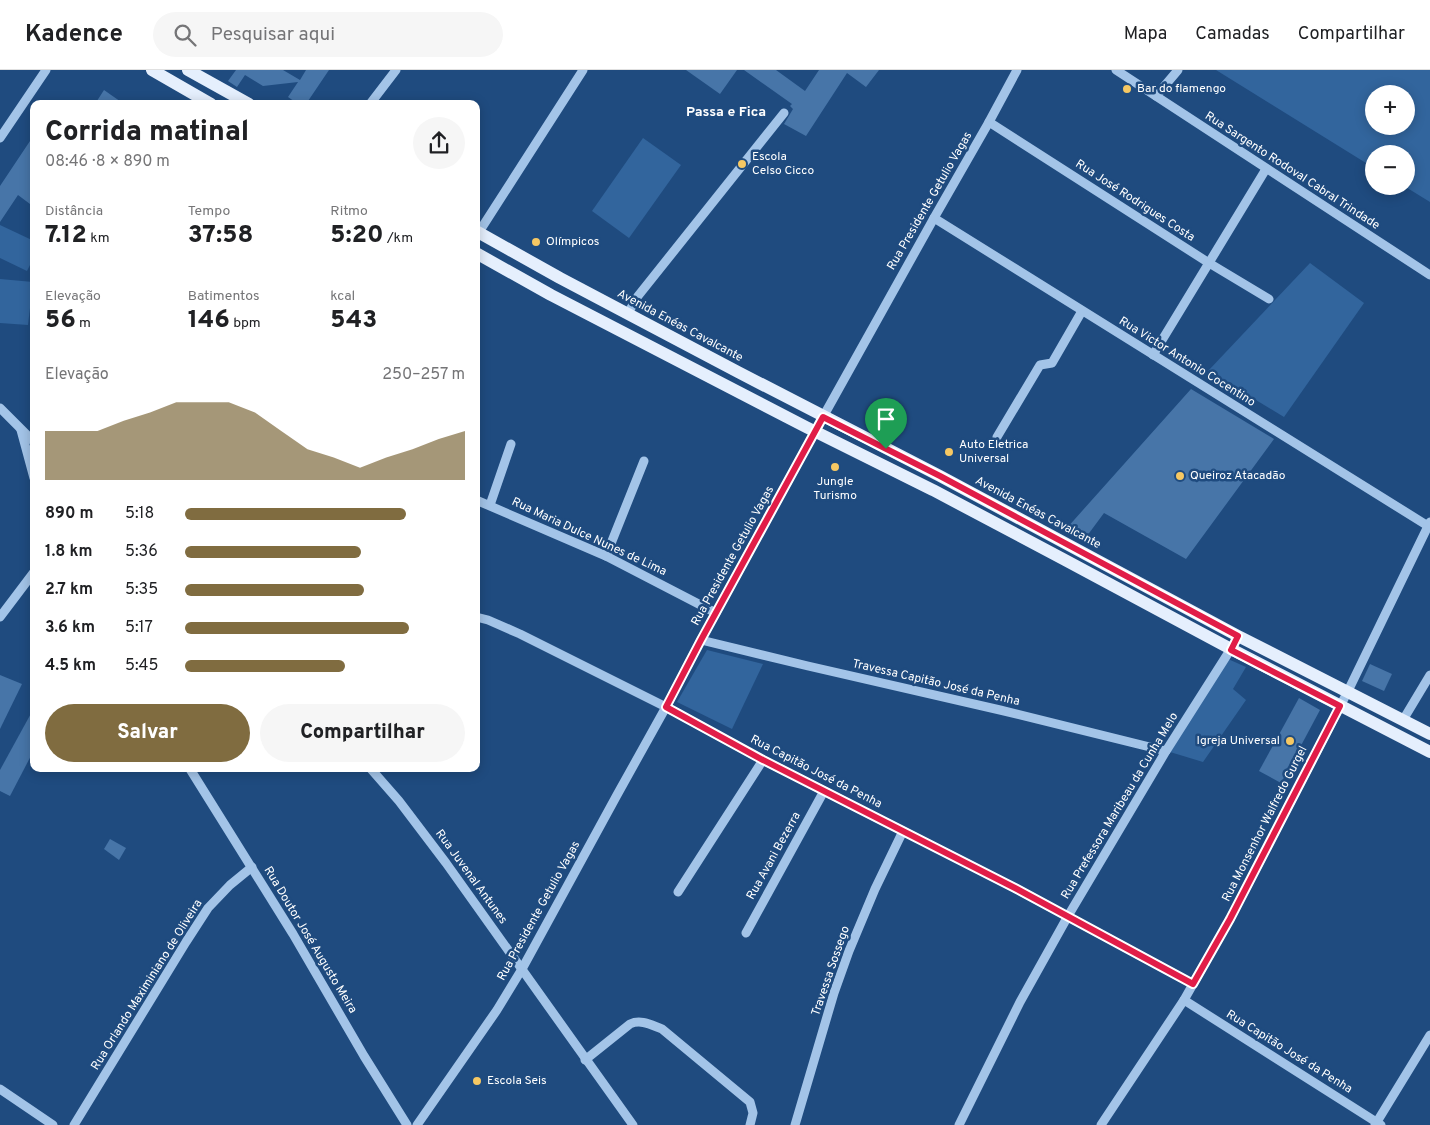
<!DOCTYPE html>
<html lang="pt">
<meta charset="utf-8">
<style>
:root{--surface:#fff;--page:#f6f6f6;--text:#202124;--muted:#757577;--line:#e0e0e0;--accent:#806c40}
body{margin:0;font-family:Overpass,sans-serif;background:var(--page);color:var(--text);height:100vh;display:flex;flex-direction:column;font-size:19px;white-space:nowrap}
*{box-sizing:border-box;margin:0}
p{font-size:16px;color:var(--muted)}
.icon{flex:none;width:28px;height:28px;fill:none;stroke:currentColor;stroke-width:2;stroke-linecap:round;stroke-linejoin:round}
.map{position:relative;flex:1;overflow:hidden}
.sheet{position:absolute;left:30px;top:30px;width:450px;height:672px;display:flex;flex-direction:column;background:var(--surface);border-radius:10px;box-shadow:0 2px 12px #0003}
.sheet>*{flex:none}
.fabs{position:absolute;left:1365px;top:15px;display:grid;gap:10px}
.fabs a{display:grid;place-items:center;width:50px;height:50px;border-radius:50%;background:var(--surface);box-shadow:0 2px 12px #0003;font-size:25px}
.pin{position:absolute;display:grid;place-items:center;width:42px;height:42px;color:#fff;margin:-51px -21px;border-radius:50% 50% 50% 0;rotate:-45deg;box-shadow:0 0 5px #0007}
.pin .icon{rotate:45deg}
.round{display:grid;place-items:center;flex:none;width:52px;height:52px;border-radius:26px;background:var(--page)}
.overview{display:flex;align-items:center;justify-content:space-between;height:85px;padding:0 15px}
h1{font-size:28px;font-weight:800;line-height:38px}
.stats{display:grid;grid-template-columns:repeat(3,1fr);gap:8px;height:85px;padding:5px 15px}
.stats div{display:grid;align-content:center}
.stats b{font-size:25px;font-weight:800}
.stats small{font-size:14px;font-weight:400}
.stats p{font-size:14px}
.chart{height:140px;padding:10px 15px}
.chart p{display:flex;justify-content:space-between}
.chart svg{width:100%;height:90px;margin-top:5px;fill:var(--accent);opacity:.7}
.cta{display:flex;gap:10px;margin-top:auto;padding:10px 15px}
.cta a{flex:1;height:58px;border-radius:30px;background:var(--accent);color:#fff;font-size:20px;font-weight:800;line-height:58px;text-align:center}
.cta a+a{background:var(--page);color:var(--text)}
ul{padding:0 15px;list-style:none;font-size:16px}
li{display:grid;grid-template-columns:80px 60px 1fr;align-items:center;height:38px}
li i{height:12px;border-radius:6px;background:var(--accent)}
header{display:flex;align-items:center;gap:30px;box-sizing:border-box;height:70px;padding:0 25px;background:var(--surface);border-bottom:1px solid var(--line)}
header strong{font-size:24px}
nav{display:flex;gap:28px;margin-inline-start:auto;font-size:18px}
.search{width:350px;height:45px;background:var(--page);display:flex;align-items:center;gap:12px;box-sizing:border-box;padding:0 18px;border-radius:28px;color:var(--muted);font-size:19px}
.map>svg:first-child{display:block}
.green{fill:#32659d;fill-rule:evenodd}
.building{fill:#4775a8}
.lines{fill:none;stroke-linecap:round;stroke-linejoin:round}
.minor{stroke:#a3c4e8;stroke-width:9}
.major{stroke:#e5effd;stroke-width:12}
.route-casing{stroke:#fff;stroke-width:10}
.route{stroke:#e11d48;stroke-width:6}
.poi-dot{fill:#f6c863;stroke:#1f4b7f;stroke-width:2}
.labels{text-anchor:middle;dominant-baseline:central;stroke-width:5;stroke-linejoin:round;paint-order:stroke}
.poi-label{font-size:12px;fill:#fff;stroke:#1f4b7f;text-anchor:start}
.street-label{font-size:12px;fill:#fff;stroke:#1f4b7f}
.neighbourhood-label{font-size:14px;font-weight:bold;fill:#fff;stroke:#1f4b7f}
</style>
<header>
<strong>Kadence</strong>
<div class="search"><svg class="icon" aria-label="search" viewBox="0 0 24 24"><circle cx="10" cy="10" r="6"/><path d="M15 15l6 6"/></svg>Pesquisar aqui</div>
<nav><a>Mapa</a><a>Camadas</a><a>Compartilhar</a></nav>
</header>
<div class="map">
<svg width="1430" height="1055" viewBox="0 0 1430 1055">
<rect width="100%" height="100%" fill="#1f4b7f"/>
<!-- green -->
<g class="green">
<path d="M1216,0H1430V132L1404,116H1406V84H1374V98ZM1374,24H1406V56H1374Z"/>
<path d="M643,68L681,95L629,168L592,141Z"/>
<path d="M0,155L34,171V187L27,201L0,188Z"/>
<path d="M1310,193L1364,233L1284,347L1208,301Z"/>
<path d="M0,209L33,212L28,255L0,253Z"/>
<path d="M707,580L763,594L732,659L677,632Z"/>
<path d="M1228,589L1246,597L1233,619L1246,630L1203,692L1170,682Z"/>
</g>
<!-- building -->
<g class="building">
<path d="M236,0H283L300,10L306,0H329L306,34H298L288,27L298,12L263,16L245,5L237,17L228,11Z"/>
<path d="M686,0H737L720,24Z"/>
<path d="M744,0H776L805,21L819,0H879L866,17L847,3L806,66L784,54L793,39L790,36L792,34Z"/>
<path d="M104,20L124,34H95Z"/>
<path d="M34,65V137L18,125L0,152V116Z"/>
<path d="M1191,319L1274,369L1186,489L1104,443L1084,470L1066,459Z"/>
<path d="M1370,594L1392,604L1384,621L1362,611Z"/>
<path d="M0,605L22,614L0,659Z"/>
<path d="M1299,628L1320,640L1281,713L1259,701Z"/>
<path d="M34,638V680L10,726L0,721V700Z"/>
<path d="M110,769L126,778L119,790L104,779Z"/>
</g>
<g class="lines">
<!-- minor -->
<g class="minor">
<path d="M1116,0L1430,205"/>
<path d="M1156,26L1178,0"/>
<path d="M370,34L396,0"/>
<path d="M989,52L1209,193L1269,229"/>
<path d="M0,68L46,0"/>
<path d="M934,148L1428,456"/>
<path d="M479,162L583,0"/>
<path d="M628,243L638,226L784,43"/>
<path d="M1153,285L1266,99"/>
<path d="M0,338L34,372"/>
<path d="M21,360L34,408"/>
<path d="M997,367L1040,295L1052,293L1082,241"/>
<path d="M476,430L606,486L716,543"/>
<path d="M490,435L511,374"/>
<path d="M606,486L644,391"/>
<path d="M0,547L34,502"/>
<path d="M476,547L488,550L520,564L666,637L763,690L1015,818L1193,914"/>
<path d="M701,570L808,596L1000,640L1166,681"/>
<path d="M1403,650L1430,605"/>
<path d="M190,699L293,864L364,986L407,1055"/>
<path d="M371,699L399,731L446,793L633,1055"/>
<path d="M678,822L763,690"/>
<path d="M746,863L824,721"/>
<path d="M1184,930L1381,1055"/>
<path d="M585,990L630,954C641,949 651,955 662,959L750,1032L753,1043L750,1055"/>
<path d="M0,1019L53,1055"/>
<path d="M74,1055L186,872L208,838L230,815L252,797"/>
<path d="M417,1055L497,940L522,899L617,725L666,637L701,570L823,347L934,148L989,52L1017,0"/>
<path d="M795,1055L834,923L849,881L875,819L903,761"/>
<path d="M959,1055L1020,932L1068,846L1166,681L1234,574"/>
<path d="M1101,1055L1184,930L1230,849L1348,621L1430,452"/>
<path d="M1375,1055L1430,965"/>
</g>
<!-- major -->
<g class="major">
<path d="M152,0L211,34"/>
<path d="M188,0L249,34"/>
<path d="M476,161L560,208L738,302L940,406L1238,566L1430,664"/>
<path d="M476,183L551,225L806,357L933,420L1065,490L1231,579L1430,682"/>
</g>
</g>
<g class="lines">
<!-- route casing -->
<g class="route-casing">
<path id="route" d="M823,347L940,406L1238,566L1231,580L1340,636L1230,849L1193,914L1015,818L763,690L666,637L701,570Z"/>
</g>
<!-- route -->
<use href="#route" class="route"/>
</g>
<!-- markers -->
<g class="poi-dot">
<circle cx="1127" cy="19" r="5"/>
<circle cx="742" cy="94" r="5"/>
<circle cx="536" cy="172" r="5"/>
<circle cx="949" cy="382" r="5"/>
<circle cx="835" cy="397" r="5"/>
<circle cx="1180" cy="406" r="5"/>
<circle cx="1290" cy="671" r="5"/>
<circle cx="477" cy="1011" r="5"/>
</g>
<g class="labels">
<!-- poi labels -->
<g class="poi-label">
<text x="1137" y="19">Bar do flamengo</text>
<text x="752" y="87">Escola<tspan x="752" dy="14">Celso Cicco</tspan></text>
<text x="546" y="172">Olímpicos</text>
<text x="959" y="375">Auto Eletrica<tspan x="959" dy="14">Universal</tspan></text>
<text x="1190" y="406">Queiroz Atacadão</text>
<text x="835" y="412" text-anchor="middle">Jungle<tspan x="835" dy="14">Turismo</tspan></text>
<text x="1280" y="671" text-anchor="end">Igreja Universal</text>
<text x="487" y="1011">Escola Seis</text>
</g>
<!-- street labels -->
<g class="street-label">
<text transform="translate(1292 101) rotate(33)">Rua Sargento Rodoval Cabral Trindade</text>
<text transform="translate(930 131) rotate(-60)">Rua Presidente Getulio Vagas</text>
<text transform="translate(1135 131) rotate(33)">Rua José Rodrigues Costa</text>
<text transform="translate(680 256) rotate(28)">Avenida Enéas Cavalcante</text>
<text transform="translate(1187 292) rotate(32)">Rua Victor Antonio Cocentino</text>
<text transform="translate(1038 443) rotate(28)">Avenida Enéas Cavalcante</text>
<text transform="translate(589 467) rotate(25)">Rua Maria Dulce Nunes de Lima</text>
<text transform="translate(733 486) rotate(-61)">Rua Presidente Getulio Vagas</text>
<text transform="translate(936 613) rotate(13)">Travessa Capitão José da Penha</text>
<text transform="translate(816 702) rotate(27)">Rua Capitão José da Penha</text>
<text transform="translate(1120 736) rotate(-59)">Rua Prefessora Maribeau da Cunha Melo</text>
<text transform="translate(1265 754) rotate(-63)">Rua Monsenhor Walfredo Gurgel</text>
<text transform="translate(774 786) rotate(-61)">Rua Avani Bezerra</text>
<text transform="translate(471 807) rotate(54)">Rua Juvenal Antunes</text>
<text transform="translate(539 841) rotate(-61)">Rua Presidente Getulio Vagas</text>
<text transform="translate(310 870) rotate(59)">Rua Doutor José Augusto Meira</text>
<text transform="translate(831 901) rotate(-71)">Travessa Sossego</text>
<text transform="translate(147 915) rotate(-58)">Rua Orlando Maximiniano de Oliveira</text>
<text transform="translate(1289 982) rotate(32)">Rua Capitão José da Penha</text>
</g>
<!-- neighbourhood labels -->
<g class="neighbourhood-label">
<text x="726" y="42">Passa e Fica</text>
</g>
</g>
</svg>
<div class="fabs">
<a>+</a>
<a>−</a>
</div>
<div class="pin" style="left:886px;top:379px;background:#1e9e55"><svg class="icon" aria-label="arrive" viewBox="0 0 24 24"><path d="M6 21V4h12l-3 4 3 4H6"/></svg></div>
<section class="sheet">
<div class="overview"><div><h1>Corrida matinal</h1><p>08:46 · 8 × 890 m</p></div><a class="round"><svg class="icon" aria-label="share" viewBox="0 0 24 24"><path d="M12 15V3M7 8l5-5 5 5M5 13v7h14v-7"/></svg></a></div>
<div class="stats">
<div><p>Distância</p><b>7.12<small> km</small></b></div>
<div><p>Tempo</p><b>37:58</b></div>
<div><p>Ritmo</p><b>5:20<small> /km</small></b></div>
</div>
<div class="stats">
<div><p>Elevação</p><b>56<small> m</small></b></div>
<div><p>Batimentos</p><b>146<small> bpm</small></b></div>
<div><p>kcal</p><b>543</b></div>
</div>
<div class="chart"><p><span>Elevação</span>250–257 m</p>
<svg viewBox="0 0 160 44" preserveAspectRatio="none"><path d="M0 44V20L10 20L20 20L30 15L40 11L50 6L60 6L70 6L80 11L90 20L100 29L110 33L120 38L130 33L140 29L150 24L160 20V44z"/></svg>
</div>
<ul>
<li><b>890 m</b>5:18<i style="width:79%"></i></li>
<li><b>1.8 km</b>5:36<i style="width:63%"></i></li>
<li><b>2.7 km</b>5:35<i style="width:64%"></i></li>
<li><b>3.6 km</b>5:17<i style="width:80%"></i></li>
<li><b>4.5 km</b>5:45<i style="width:57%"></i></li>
</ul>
<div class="cta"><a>Salvar</a><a>Compartilhar</a></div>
</section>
</div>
